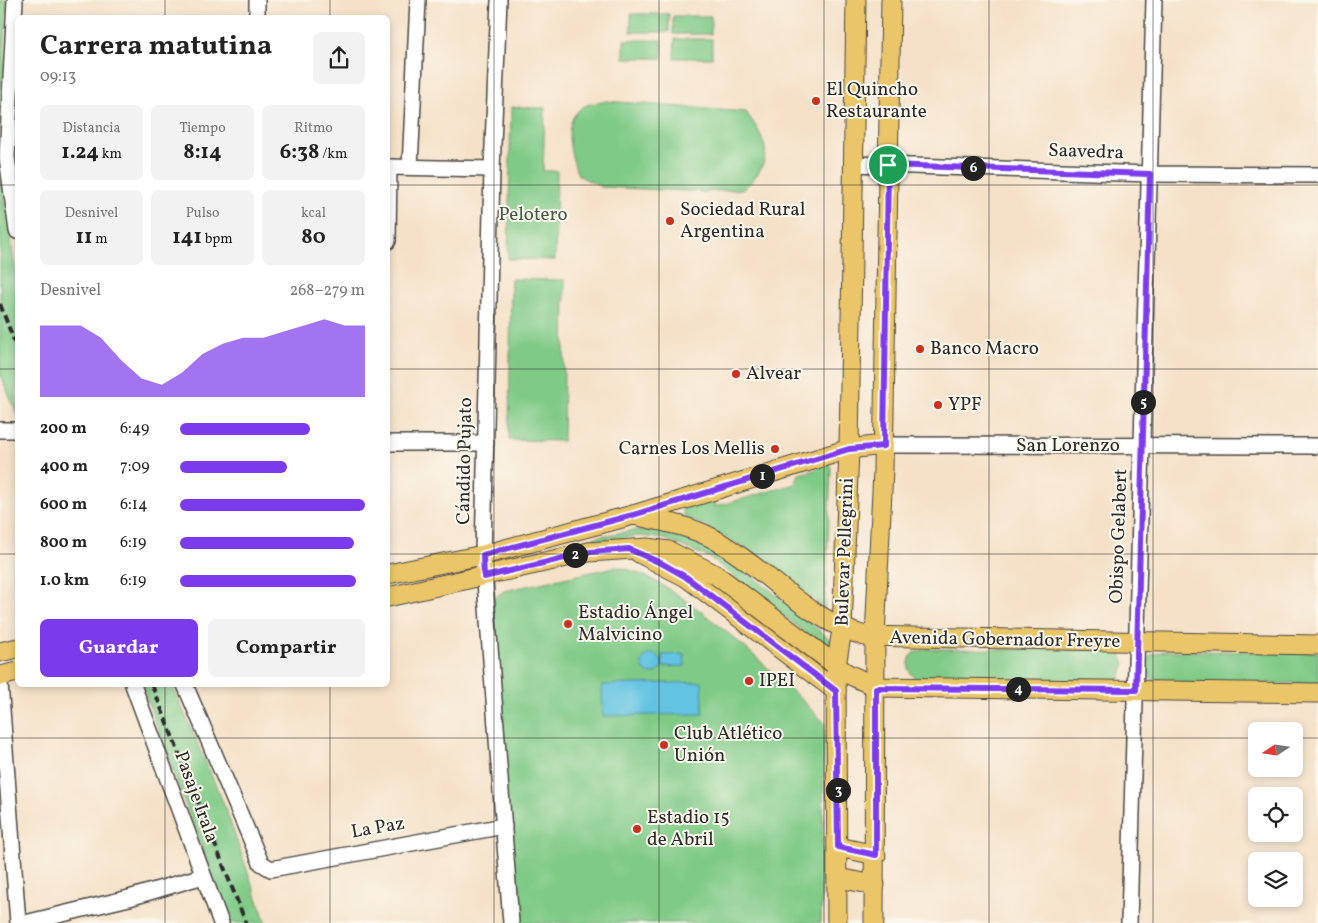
<!DOCTYPE html>
<html lang="es">
<meta charset="utf-8">
<style>
:root{--surface:#fff;--page:#f2f2f2;--text:#222;--muted:#767676;--accent:#7c3aed}
body{margin:0;font-family:Vollkorn,serif;background:var(--page);color:var(--text);height:100vh;display:flex;flex-direction:column;font-size:19px;white-space:nowrap}
*{box-sizing:border-box;margin:0}
p{font-size:16px;color:var(--muted)}
.icon{flex:none;width:28px;height:28px;fill:none;stroke:currentColor;stroke-width:2;stroke-linecap:round;stroke-linejoin:round}
.map{position:relative;flex:1;overflow:hidden}
.details{position:absolute;left:15px;top:15px;width:375px;height:672px;display:flex;flex-direction:column;background:var(--surface);border-radius:8px;box-shadow:0 2px 8px #0003}
.details>*{flex:none}
.needle{width:32px;rotate:257deg}
.tools{position:absolute;left:1248px;top:722px;display:grid;gap:10px}
.tools a{display:grid;place-items:center;width:55px;height:55px;border-radius:8px;background:var(--surface);box-shadow:0 2px 8px #0003;font-size:25px}
.pin{position:absolute;display:grid;place-items:center;width:42px;height:42px;color:#fff;margin:-21px;border:2px solid #fff;border-radius:50%;box-shadow:0 1px 5px #0007}
.km{position:absolute;width:25px;height:25px;margin:-12px;border-radius:50%;background:#222;color:#fff;font-size:14px;line-height:25px;text-align:center}
.round{display:grid;place-items:center;flex:none;width:52px;height:52px;border-radius:8px;background:var(--page)}
.head{display:flex;align-items:center;justify-content:space-between;height:85px;padding:0 25px}
h1{font-size:28px;font-weight:700;line-height:38px}
.metrics{display:grid;grid-template-columns:repeat(3,1fr);gap:8px;height:85px;padding:5px 25px}
.metrics div{display:grid;align-content:center;border-radius:8px;background:var(--page);text-align:center}
.metrics b{font-size:21px;font-weight:700}
.metrics small{font-size:14px;font-weight:400}
.metrics p{font-size:14px}
.chart{height:140px;padding:10px 25px}
.chart p{display:flex;justify-content:space-between}
.chart svg{width:100%;height:90px;margin-top:5px;fill:var(--accent);opacity:.7}
.cta{display:flex;gap:10px;margin-top:auto;padding:10px 25px}
.cta a{flex:1;height:58px;border-radius:8px;background:var(--accent);color:#fff;font-size:20px;font-weight:700;line-height:58px;text-align:center}
.cta a+a{background:var(--page);color:var(--text)}
ul{padding:0 25px;list-style:none;font-size:16px}
li{display:grid;grid-template-columns:80px 60px 1fr;align-items:center;height:38px}
li i{height:12px;border-radius:6px;background:var(--accent)}
.map>svg:first-child{display:block}
.green{fill:#80ca87;stroke:#567a59}
.water{fill:#64c4e2;stroke:#487886}
.lines{fill:none;stroke-linecap:round;stroke-linejoin:round}
.minor-casing{stroke:#494643;stroke-width:18}
.major-casing{stroke:#494643;stroke-width:21}
.minor{stroke:#fff;stroke-width:15}
.major{stroke:#ebc669;stroke-width:19}
.rail{stroke:#2b2b2b;stroke-width:4;stroke-dasharray:8 4;stroke-linecap:butt}
.route-casing{stroke:#fff;stroke-width:10}
.route{stroke:#7c3aed;stroke-width:6}
.grid{fill:none;stroke:#2b2b2b;stroke-width:1;stroke-opacity:0.55}
.poi-dot{fill:#c8321e;stroke:#fbf7ec;stroke-width:2}
.labels{text-anchor:middle;dominant-baseline:central;stroke-width:4;stroke-linejoin:round;paint-order:stroke}
.poi-label{font-size:19px;fill:#2b2b2b;stroke:#fbf7ec;text-anchor:start}
.street-label{font-size:19px;fill:#2b2b2b;stroke:#fbf7ec}
.park-label{font-size:19px;fill:#445b47;stroke:#fbf7ec}
</style>
<div class="map">
<svg width="1318" height="923" viewBox="0 0 1318 923">
<rect width="100%" height="100%" fill="#fbf7ec"/>
<filter id="ink" filterUnits="userSpaceOnUse"><feTurbulence type="fractalNoise" baseFrequency=".02" numOctaves="2"/><feDisplacementMap in="SourceGraphic" scale="10" xChannelSelector="R" yChannelSelector="G"/><feConvolveMatrix kernelMatrix="1 2 1 2 8 2 1 2 1" color-interpolation-filters="sRGB"/></filter>
<filter id="wash" filterUnits="userSpaceOnUse"><feTurbulence type="fractalNoise" baseFrequency=".0096" numOctaves="4" result="noise"/><feDisplacementMap in="SourceGraphic" scale="20" xChannelSelector="R" yChannelSelector="G"/><feGaussianBlur stdDeviation="1.12" result="paint"/><feColorMatrix in="noise" values="0 0 0 0 0 0 0 0 0 0 0 0 0 0 0 0 0 1.4 0 .05"/><feComposite in="paint" operator="in"/></filter>
<g filter="url(#wash)">
<rect width="100%" height="100%" fill="#f5e1c8"/>
<!-- green -->
<g class="green">
<path d="M0,0H7L0,145Z"/>
<rect x="631" y="14" width="38" height="18"/>
<rect x="673" y="16" width="38" height="18"/>
<path d="M675,39H712V58H674Z"/>
<rect x="624" y="40" width="38" height="18"/>
<path d="M606,101L746,112C769,144 775,159 744,189L705,192L601,187L578,175C571,156 560,121 583,107C589,103 599,103 606,101Z"/>
<path d="M511,107L545,108L543,171H557L555,260L508,259Z"/>
<path d="M0,172L17,280V415L0,373Z"/>
<path d="M511,279L565,280L563,441L509,440Z"/>
<path d="M822,463L829,464L831,468L825,609C781,573 739,538 685,518L682,509L715,499L714,507L795,484L799,474L815,470Z"/>
<path d="M637,530C713,532 774,595 831,640L829,651L710,558L665,539L641,536L610,539L494,566L492,563L601,536Z"/>
<path d="M615,567C671,571 784,682 825,723L821,923H517L491,611L494,598L504,591Z"/>
<path d="M926,649L1119,650L1125,663L1120,678L1113,681L925,682C909,678 904,667 913,653Z"/>
<path d="M1164,651L1318,652V683L1163,684C1147,680 1143,669 1151,655Z"/>
<path d="M142,685H172L223,802L266,923H229Z"/>
</g>
<!-- water -->
<g class="water">
<path d="M684,654L685,666L663,667L662,655Z"/>
<circle cx="652" cy="664" r="10"/>
<path d="M702,682L703,714L603,716L602,685Z"/>
</g>
</g>
<g filter="url(#ink)">
<g class="lines">
<!-- minor casing -->
<g class="minor-casing">
<g id="minor">
<path d="M15,0L7,157L17,231"/>
<path d="M499,0L492,169L483,555L511,923"/>
<path d="M257,18V0"/>
<path d="M852,164L1150,174L1318,175"/>
<path d="M388,167L492,169"/>
<path d="M410,167L418,0"/>
<path d="M388,241L389,167"/>
<path d="M0,430H18"/>
<path d="M388,443H486"/>
<path d="M883,445L1318,446"/>
<path d="M0,683L18,923"/>
<path d="M133,685L221,923"/>
<path d="M185,685L261,863L271,869L504,826"/>
<path d="M25,923L129,898L203,876"/>
<path d="M1129,923L1154,0"/>
</g>
</g>
<!-- major casing -->
<g class="major-casing">
<g id="major">
<path d="M633,515C661,521 688,525 714,539C767,569 805,619 865,636L1318,645"/>
<path d="M639,553L686,577L836,691"/>
<path d="M388,574L483,555L633,515L849,449L883,445"/>
<path d="M388,597L589,552L647,548L669,551L716,575L846,673L876,687L1318,693"/>
<path d="M0,652L18,648"/>
<path d="M0,676L18,672"/>
<path d="M838,847L876,855"/>
<path d="M838,878L875,885"/>
<path d="M837,923L836,666L842,630L849,449L856,0"/>
<path d="M874,923L875,637L883,470L891,0"/>
</g>
</g>
<!-- minor -->
<use href="#minor" class="minor"/>
<!-- major -->
<use href="#major" class="major"/>
<!-- rail -->
<g class="rail">
<path d="M0,304L18,351"/>
<path d="M152,685L246,923"/>
</g>
</g>
</g>
<g class="lines" filter="url(#ink)">
<!-- route casing -->
<g class="route-casing">
<path id="route" d="M888,165L1150,174L1136,690L876,688V855L838,847L836,691L686,577L663,564L629,549L590,552L484,577L483,555L633,515L849,449L884,446Z"/>
</g>
<!-- route -->
<use href="#route" class="route"/>
</g>
<!-- grid -->
<path class="grid" d="M165,0V18M330,0V18M494,0V923M659,0V923M824,0V923M989,0V923M1153,0V923M0,185H18M388,185H1318M0,369H18M388,369H1318M0,554H18M388,554H1318M165,685V923M330,685V923M0,738H1256M1294,738H1318"/>
<!-- markers -->
<g class="poi-dot">
<circle cx="816" cy="101" r="5"/>
<circle cx="670" cy="221" r="5"/>
<circle cx="920" cy="349" r="5"/>
<circle cx="736" cy="374" r="5"/>
<circle cx="938" cy="405" r="5"/>
<circle cx="775" cy="449" r="5"/>
<circle cx="568" cy="624" r="5"/>
<circle cx="749" cy="681" r="5"/>
<circle cx="664" cy="745" r="5"/>
<circle cx="637" cy="829" r="5"/>
</g>
<g class="labels">
<!-- poi labels -->
<g class="poi-label">
<text x="826" y="90">El Quincho<tspan x="826" dy="22">Restaurante</tspan></text>
<text x="680" y="210">Sociedad Rural<tspan x="680" dy="22">Argentina</tspan></text>
<text x="930" y="349">Banco Macro</text>
<text x="746" y="374">Alvear</text>
<text x="948" y="405">YPF</text>
<text x="765" y="449" text-anchor="end">Carnes Los Mellis</text>
<text x="578" y="613">Estadio Ángel<tspan x="578" dy="22">Malvicino</tspan></text>
<text x="759" y="681">IPEI</text>
<text x="674" y="734">Club Atlético<tspan x="674" dy="22">Unión</tspan></text>
<text x="647" y="818">Estadio 15<tspan x="647" dy="22">de Abril</tspan></text>
</g>
<!-- street labels -->
<g class="street-label">
<text transform="translate(1086 152) rotate(2)">Saavedra</text>
<text x="1068" y="446">San Lorenzo</text>
<text transform="translate(465 461) rotate(-89)">Cándido Pujato</text>
<text transform="translate(1119 536) rotate(-88)">Obispo Gelabert</text>
<text transform="translate(845 552) rotate(-88)">Bulevar Pellegrini</text>
<text transform="translate(1005 640) rotate(1)">Avenida Gobernador Freyre</text>
<text transform="translate(196 797) rotate(70)">Pasaje Irala</text>
<text transform="translate(378 828) rotate(-10)">La Paz</text>
</g>
<!-- park labels -->
<g class="park-label">
<text x="533" y="215">Pelotero</text>
</g>
</g>
</svg>
<div class="tools">
<a><svg class="needle" viewBox="-14 -14 28 28"><path d="M0-13l5 13h-10z" fill="#e53935"/><path d="M0 13l5-13h-10z" fill="#767676"/></svg></a>
<a><svg class="icon" aria-label="locate" viewBox="0 0 24 24"><circle cx="12" cy="12" r="6"/><path d="M12 2v4M12 18v4M2 12h4M18 12h4"/></svg></a>
<a><svg class="icon" aria-label="layers" viewBox="0 0 24 24"><path d="M12 4l9 5-9 5-9-5zM3 14l9 5 9-5"/></svg></a>
</div>
<div class="pin" style="left:888px;top:165px;background:#1e9e55"><svg class="icon" aria-label="arrive" viewBox="0 0 24 24"><path d="M6 21V4h12l-3 4 3 4H6"/></svg></div>
<b class="km" style="left:762px;top:476px">1</b>
<b class="km" style="left:575px;top:555px">2</b>
<b class="km" style="left:838px;top:790px">3</b>
<b class="km" style="left:1018px;top:689px">4</b>
<b class="km" style="left:1143px;top:402px">5</b>
<b class="km" style="left:973px;top:168px">6</b>
<section class="details">
<div class="head"><div><h1>Carrera matutina</h1><p>09:13</p></div><a class="round"><svg class="icon" aria-label="share" viewBox="0 0 24 24"><path d="M12 15V3M7 8l5-5 5 5M5 13v7h14v-7"/></svg></a></div>
<div class="metrics">
<div><p>Distancia</p><b>1.24<small> km</small></b></div>
<div><p>Tiempo</p><b>8:14</b></div>
<div><p>Ritmo</p><b>6:38<small> /km</small></b></div>
</div>
<div class="metrics">
<div><p>Desnivel</p><b>11<small> m</small></b></div>
<div><p>Pulso</p><b>141<small> bpm</small></b></div>
<div><p>kcal</p><b>80</b></div>
</div>
<div class="chart"><p><span>Desnivel</span>268–279 m</p>
<svg viewBox="0 0 160 44" preserveAspectRatio="none"><path d="M0 44V9L10 9L20 9L30 15L40 26L50 35L60 38L70 32L80 23L90 18L100 15L110 15L120 12L130 9L140 6L150 9L160 9V44z"/></svg>
</div>
<ul>
<li><b>200 m</b>6:49<i style="width:70%"></i></li>
<li><b>400 m</b>7:09<i style="width:58%"></i></li>
<li><b>600 m</b>6:14<i style="width:100%"></i></li>
<li><b>800 m</b>6:19<i style="width:94%"></i></li>
<li><b>1.0 km</b>6:19<i style="width:95%"></i></li>
</ul>
<div class="cta"><a>Guardar</a><a>Compartir</a></div>
</section>
</div>
